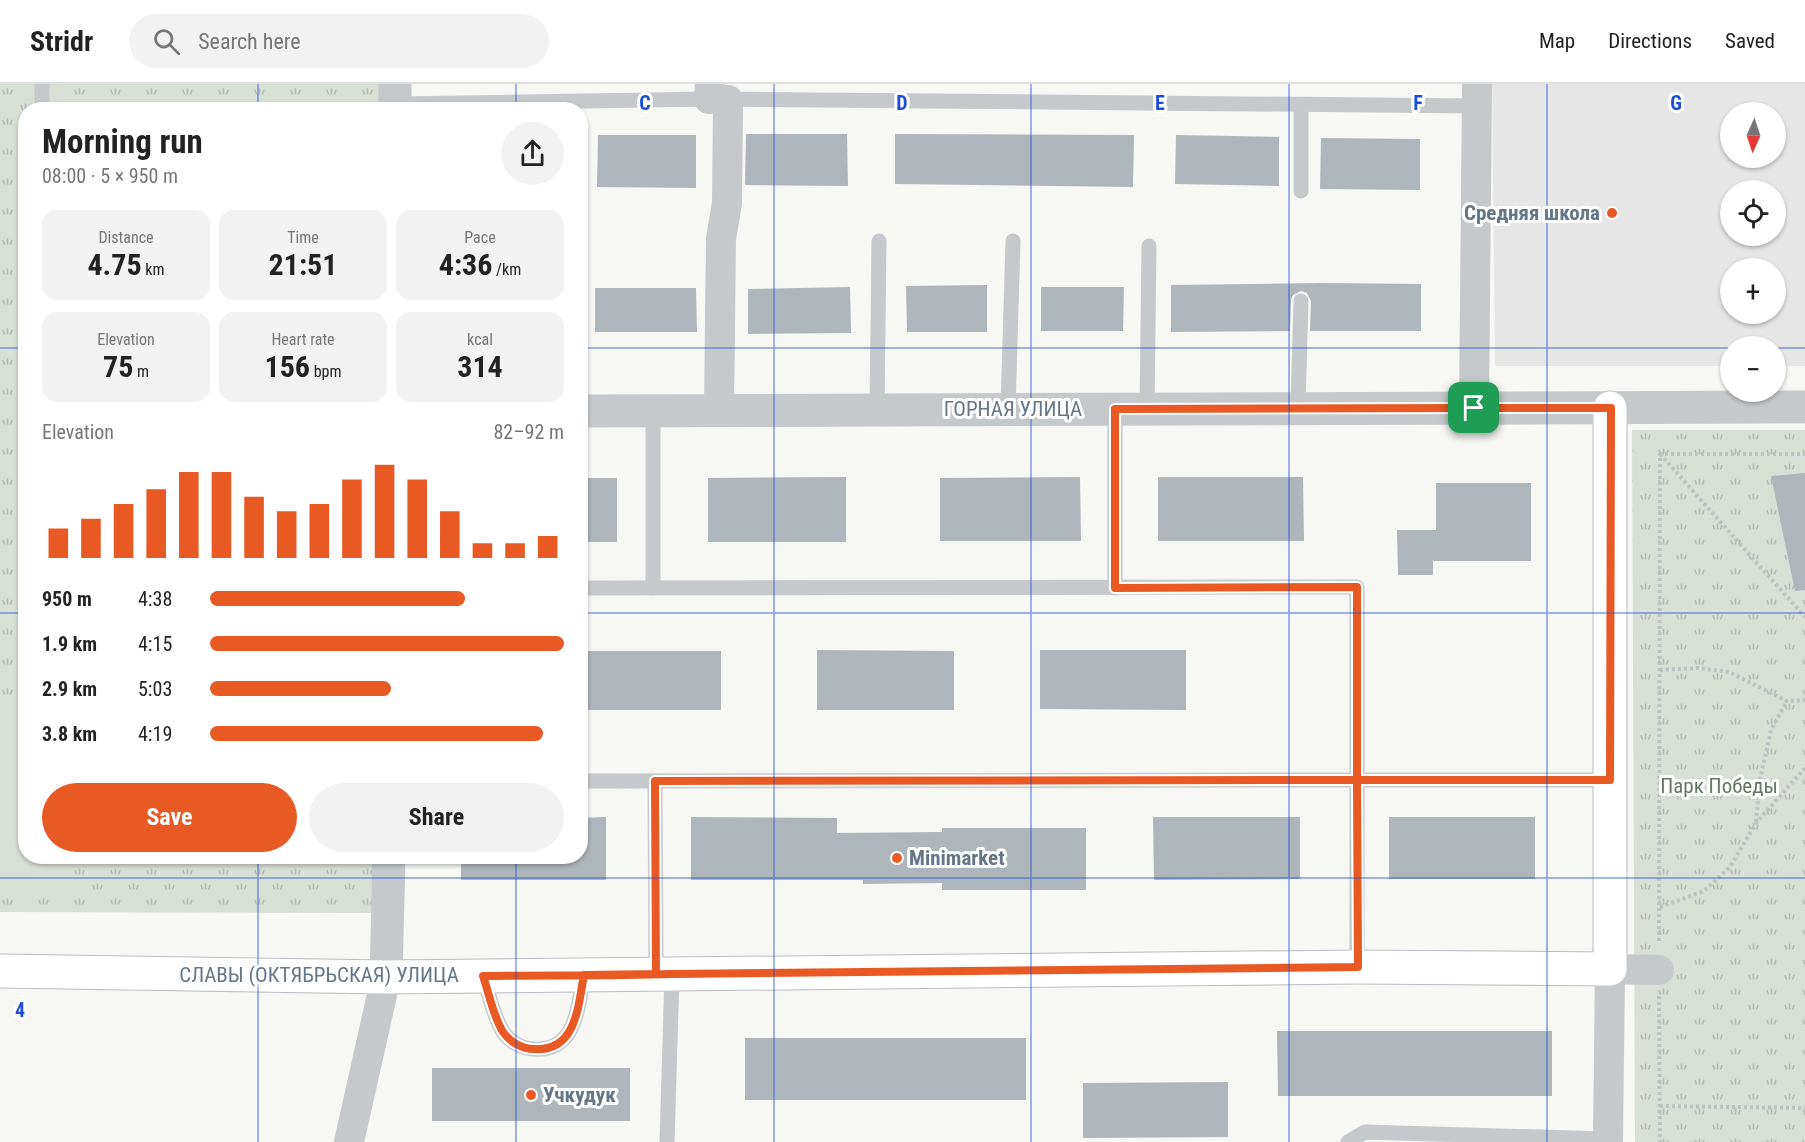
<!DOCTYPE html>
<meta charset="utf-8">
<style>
:root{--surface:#fff;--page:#f2f2f2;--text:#222;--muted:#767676;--line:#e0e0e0;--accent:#e85924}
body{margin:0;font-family:"Roboto Condensed",sans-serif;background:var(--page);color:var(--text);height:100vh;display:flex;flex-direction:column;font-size:22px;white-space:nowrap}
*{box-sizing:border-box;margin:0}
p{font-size:20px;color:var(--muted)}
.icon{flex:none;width:33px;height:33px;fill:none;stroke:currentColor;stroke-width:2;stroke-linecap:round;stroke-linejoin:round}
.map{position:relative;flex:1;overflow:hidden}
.drawer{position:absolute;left:18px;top:18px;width:570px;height:762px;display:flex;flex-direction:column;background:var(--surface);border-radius:24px;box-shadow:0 2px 4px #0004}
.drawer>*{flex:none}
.needle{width:39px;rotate:183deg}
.buttons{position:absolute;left:1720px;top:18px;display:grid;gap:12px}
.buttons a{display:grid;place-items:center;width:66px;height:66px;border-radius:50%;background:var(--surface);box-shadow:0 2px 4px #0004;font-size:30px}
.pin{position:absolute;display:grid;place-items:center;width:51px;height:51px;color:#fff;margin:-26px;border-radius:12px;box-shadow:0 3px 9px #0006}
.round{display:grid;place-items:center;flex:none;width:63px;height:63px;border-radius:32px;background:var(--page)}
.head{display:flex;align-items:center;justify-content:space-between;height:102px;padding:0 24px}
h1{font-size:33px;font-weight:700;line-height:45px}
.metrics{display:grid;grid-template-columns:repeat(3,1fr);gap:9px;height:102px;padding:6px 24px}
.metrics div{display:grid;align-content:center;border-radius:15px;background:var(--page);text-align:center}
.metrics b{font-size:30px;font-weight:700}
.metrics small{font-size:16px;font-weight:400}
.metrics p{font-size:16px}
.chart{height:168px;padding:12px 24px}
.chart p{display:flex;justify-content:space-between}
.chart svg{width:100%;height:108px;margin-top:6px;stroke:var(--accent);stroke-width:6}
.button{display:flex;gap:12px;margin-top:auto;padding:12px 24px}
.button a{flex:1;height:69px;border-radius:36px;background:var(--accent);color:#fff;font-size:24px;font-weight:700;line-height:69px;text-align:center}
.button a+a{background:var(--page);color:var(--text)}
ul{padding:0 24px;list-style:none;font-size:20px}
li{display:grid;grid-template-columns:96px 72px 1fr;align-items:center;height:45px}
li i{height:15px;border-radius:8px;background:var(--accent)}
header{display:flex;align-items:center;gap:36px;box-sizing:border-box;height:84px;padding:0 30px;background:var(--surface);border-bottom:2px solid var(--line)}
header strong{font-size:28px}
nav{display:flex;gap:33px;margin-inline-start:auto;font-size:21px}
.search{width:420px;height:54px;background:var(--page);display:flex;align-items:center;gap:15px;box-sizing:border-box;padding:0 21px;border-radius:33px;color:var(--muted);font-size:22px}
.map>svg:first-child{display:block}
.built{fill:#e5e6e5;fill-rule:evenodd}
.park{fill:url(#park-tufts)}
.pitch{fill:#d8dfd5}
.building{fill:#aeb5bb}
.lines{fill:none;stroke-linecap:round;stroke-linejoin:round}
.secondary-casing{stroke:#b7bcc1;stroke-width:35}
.path{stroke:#bec1c3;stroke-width:4;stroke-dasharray:3 3;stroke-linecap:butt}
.service{stroke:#c5c9cc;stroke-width:15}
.minor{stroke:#c5c9cc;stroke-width:30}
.tertiary{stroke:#c5c9cc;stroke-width:33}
.secondary{stroke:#fff;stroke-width:33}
.route-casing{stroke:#fff;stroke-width:12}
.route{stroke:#e85924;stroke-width:8}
.grid{fill:none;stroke:#1d4ed8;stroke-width:1.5;stroke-opacity:0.55}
.poi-dot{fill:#e85924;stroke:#fff;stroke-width:2}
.labels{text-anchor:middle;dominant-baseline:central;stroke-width:6;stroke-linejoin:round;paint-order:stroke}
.poi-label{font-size:21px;font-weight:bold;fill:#657686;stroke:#fff;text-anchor:start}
.street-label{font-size:21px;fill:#657686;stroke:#fff}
.park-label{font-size:21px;fill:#657861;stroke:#fff}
.grid-label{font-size:20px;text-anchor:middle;font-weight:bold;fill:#1d4ed8;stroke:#fff;stroke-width:6;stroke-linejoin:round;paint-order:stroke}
</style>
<header>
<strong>Stridr</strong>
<div class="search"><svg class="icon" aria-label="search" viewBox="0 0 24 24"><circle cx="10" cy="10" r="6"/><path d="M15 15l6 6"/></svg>Search here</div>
<nav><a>Map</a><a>Directions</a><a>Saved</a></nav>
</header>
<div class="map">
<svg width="1805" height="1058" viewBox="0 0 1805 1058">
<defs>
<pattern id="park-tufts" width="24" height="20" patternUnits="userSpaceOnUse" patternTransform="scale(1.5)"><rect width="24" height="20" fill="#d8dfd5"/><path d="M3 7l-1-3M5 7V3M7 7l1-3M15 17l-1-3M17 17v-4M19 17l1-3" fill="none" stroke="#b3b9b2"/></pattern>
</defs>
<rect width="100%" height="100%" fill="#f7f7f4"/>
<!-- built -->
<path class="built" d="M1492,0H1805V282H1776V262H1731V282H1495ZM1731,28H1776V74H1731ZM1731,106H1776V152H1731ZM1731,184H1776V230H1731Z"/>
<!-- park -->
<g class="park">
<path d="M0,0H382L383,25L26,26V772L375,773L373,829L0,828Z"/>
<path d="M1632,346H1805V1058H1635Z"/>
</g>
<!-- pitch -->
<path class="pitch" d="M0,630H25L26,772L68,773V806H0Z"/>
<!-- building -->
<g class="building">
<path d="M746,50H847L848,102L745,101Z"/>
<path d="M895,50L1134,51L1133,103L895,100Z"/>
<path d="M598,51H696V104L597,103Z"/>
<path d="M1176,51L1279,53V102L1175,100Z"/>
<path d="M1321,54L1420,55V106L1320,105Z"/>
<path d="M1320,199L1421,200V247H1310L1311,217L1307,209L1301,207L1293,211L1291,216L1290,247L1171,248V201Z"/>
<path d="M987,201V248H907L906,202Z"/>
<path d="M850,203L851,249L748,250V205Z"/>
<path d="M1041,203H1124L1123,247H1041Z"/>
<path d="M595,204H696L697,248H595Z"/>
<path d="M1805,389V506L1795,507L1771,392Z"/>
<path d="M846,393V458H708V394Z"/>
<path d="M1080,393L1081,457H940V394Z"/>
<path d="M1158,393H1303L1304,457H1158Z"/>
<rect x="580" y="394" width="37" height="64"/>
<path d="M1436,399H1531V477H1433V491H1398L1397,446H1436Z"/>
<path d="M817,566L954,567V626H817Z"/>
<path d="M1040,566H1186V626L1040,625Z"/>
<rect x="580" y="567" width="141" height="59"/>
<path d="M606,733V796H461V772H580V734Z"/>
<path d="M691,733L837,734V749L942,748V744H1086V806H942V799L863,800V796H691Z"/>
<path d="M1153,733H1300V795L1154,796Z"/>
<rect x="1389" y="733" width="146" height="62"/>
<path d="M1277,947H1552V1012H1278Z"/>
<rect x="745" y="954" width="281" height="62"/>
<rect x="432" y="984" width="198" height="53"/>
<path d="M1228,998V1053L1083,1054V999Z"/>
</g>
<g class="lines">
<!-- secondary casing -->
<g class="secondary-casing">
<path id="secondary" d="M0,887L386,893L1357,883L1610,885V324"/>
</g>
<!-- path -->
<g class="path">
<path d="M1660,370L1805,533"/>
<path d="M1660,586L1698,584L1729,588L1787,617L1805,616"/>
<path d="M1756,738L1760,696L1771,646L1787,617"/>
<path d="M1660,823L1704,807L1730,783L1756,739L1805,684"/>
<path d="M1659,857L1660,370H1805"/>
<path d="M1659,912L1660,1058"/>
<path d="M1660,1022L1805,1024"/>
</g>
<!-- service -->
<g class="service">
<path d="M42,0V26"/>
<path d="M395,20L709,15L1476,22"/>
<path d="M1301,22V107"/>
<path d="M1298,324L1301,217"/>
<path d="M1008,325L1013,157"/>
<path d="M1115,325V504"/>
<path d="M1147,325L1149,162"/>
<path d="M877,326L879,157"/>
<path d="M653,327V504"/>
<path d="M580,504L1357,503V696H1610"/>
<path d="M580,697L1357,696V883"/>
<path d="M655,697L656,890"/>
<path d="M483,892C489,909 493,932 503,948C510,958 522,965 534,965C577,968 578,921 584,891"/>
<path d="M667,1058L672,890"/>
<path d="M1348,1058L1365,1048L1608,1055"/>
</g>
<!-- minor -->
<g class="minor">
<path d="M709,15L710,0"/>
<path d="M1474,324L1477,0"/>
<path d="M719,326L721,155L727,119L728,16"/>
<path d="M349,1058L386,893"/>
<path d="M1608,1058L1610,885L1659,886"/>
</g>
<!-- tertiary -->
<g class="tertiary">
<path d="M395,0V26"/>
<path d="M580,327L1805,323"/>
<path d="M386,893L389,772"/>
</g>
<!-- secondary -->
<use href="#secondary" class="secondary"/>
</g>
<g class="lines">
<!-- route casing -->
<g class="route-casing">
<path id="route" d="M1474,324H1611L1610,696H1357L1358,883L672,890C609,892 546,891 483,892C489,909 493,932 503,948C510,958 522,965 534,965C577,968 578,921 584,891L656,890L655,697L1357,696V503L1115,504V325L1474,324"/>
</g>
<!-- route -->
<use href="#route" class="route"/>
</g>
<!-- grid -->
<path class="grid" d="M258,0V26M516,0V26M774,0V1058M1031,0V1058M1289,0V1058M1547,0V1058M0,264H26M580,264H1731M1776,264H1805M0,529H26M580,529H1805M258,772V1058M516,772V1058M0,794H1805"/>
<!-- markers -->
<g class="poi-dot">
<circle cx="1612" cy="129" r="6"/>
<circle cx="897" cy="774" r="6"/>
<circle cx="531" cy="1011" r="6"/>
</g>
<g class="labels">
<!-- poi labels -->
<g class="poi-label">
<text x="1600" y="129" text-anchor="end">Средняя школа</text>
<text x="909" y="774">Minimarket</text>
<text x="543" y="1011">Учкудук</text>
</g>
<!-- street labels -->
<g class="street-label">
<text x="1013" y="325">ГОРНАЯ УЛИЦА</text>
<text x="319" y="891">СЛАВЫ (ОКТЯБРЬСКАЯ) УЛИЦА</text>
</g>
<!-- park labels -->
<g class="park-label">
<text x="1719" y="702">Парк Победы</text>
</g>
</g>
<g class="grid-label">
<text x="645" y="26">C</text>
<text x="902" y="26">D</text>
<text x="1160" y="26">E</text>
<text x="1418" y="26">F</text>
<text x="1676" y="26">G</text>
<text x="20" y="933">4</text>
</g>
</svg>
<div class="buttons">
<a><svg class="needle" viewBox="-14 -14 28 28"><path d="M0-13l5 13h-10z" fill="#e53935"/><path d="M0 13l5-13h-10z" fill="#767676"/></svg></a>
<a><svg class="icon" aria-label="locate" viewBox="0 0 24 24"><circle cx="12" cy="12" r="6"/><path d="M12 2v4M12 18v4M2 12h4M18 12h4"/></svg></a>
<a>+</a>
<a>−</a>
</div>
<div class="pin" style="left:1474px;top:324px;background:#1e9e55"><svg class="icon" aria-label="arrive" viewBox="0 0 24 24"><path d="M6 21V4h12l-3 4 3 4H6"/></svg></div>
<section class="drawer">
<div class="head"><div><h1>Morning run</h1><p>08:00 · 5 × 950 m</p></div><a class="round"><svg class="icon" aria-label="share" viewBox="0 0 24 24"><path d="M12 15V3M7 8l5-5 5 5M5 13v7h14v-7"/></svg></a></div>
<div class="metrics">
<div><p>Distance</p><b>4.75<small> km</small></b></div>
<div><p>Time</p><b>21:51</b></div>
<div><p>Pace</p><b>4:36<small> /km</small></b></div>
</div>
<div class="metrics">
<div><p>Elevation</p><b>75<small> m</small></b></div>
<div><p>Heart rate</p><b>156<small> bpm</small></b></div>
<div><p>kcal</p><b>314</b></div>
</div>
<div class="chart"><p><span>Elevation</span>82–92 m</p>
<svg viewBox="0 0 160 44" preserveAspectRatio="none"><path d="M5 44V32M15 44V28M25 44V22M35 44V16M45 44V9M55 44V9M65 44V19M75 44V25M85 44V22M95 44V12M105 44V6M115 44V12M125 44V25M135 44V38M145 44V38M155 44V35"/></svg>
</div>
<ul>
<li><b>950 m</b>4:38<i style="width:72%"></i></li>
<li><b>1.9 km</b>4:15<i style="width:100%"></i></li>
<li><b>2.9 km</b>5:03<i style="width:51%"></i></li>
<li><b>3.8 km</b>4:19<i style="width:94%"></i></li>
</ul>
<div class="button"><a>Save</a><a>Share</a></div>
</section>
</div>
